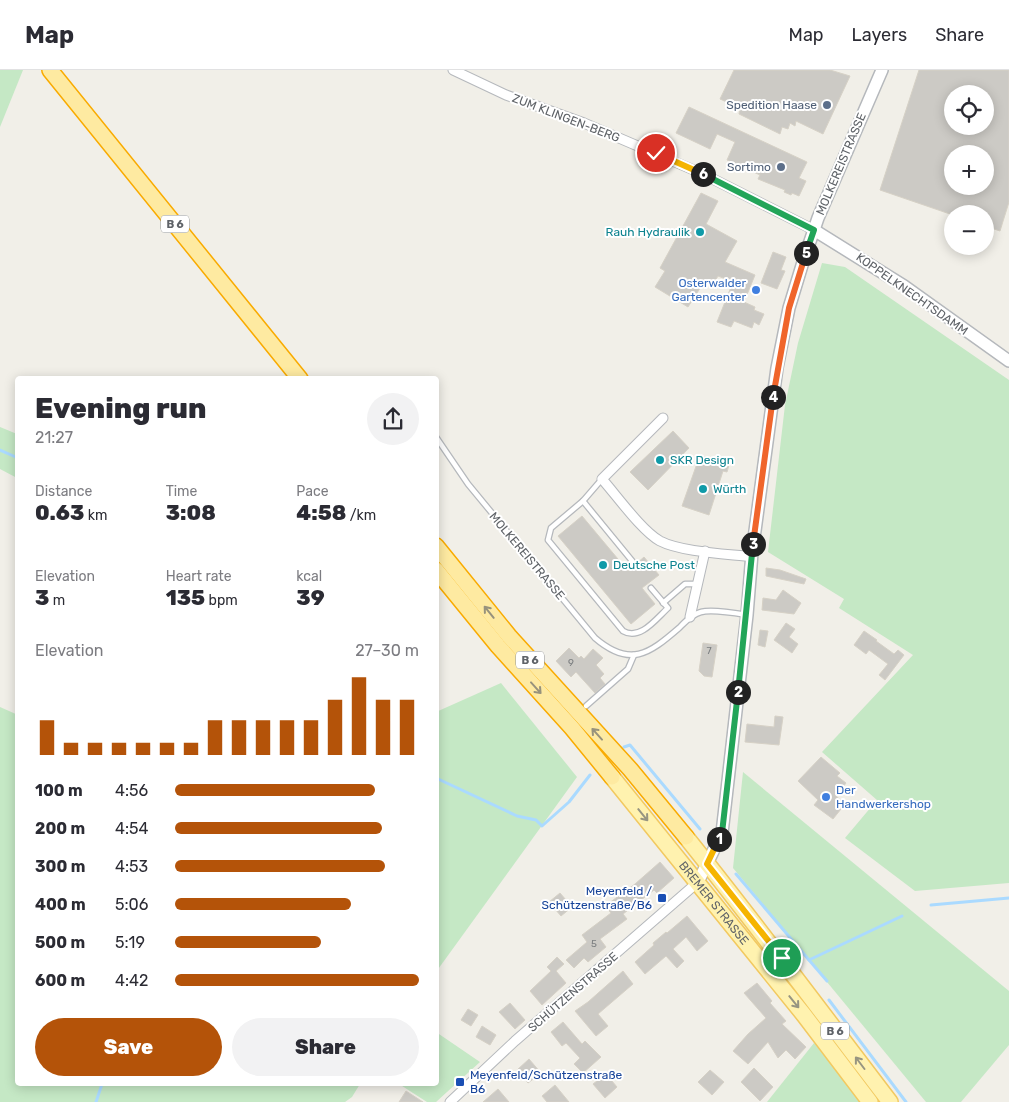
<!DOCTYPE html>
<meta charset="utf-8">
<style>
:root{--surface:#fff;--page:#f2f2f3;--text:#2b2b33;--muted:#7c7c81;--line:#e1e1e2;--accent:#b45309}
body{margin:0;font-family:Rubik,sans-serif;background:var(--page);color:var(--text);height:100vh;display:flex;flex-direction:column;font-size:19px;white-space:nowrap}
*{box-sizing:border-box;margin:0}
p{font-size:16px;color:var(--muted)}
.icon{flex:none;width:28px;height:28px;fill:none;stroke:currentColor;stroke-width:2;stroke-linecap:round;stroke-linejoin:round}
.map{position:relative;flex:1;overflow:hidden}
.sheet{position:absolute;left:15px;top:306px;width:424px;height:710px;display:flex;flex-direction:column;background:var(--surface);border-radius:5px;box-shadow:0 2px 12px #0003}
.sheet>*{flex:none}
.buttons{position:absolute;left:944px;top:15px;display:grid;gap:10px}
.buttons a{display:grid;place-items:center;width:50px;height:50px;border-radius:50%;background:var(--surface);box-shadow:0 2px 12px #0003;font-size:25px}
.pin{position:absolute;display:grid;place-items:center;width:42px;height:42px;color:#fff;margin:-21px;border:2px solid #fff;border-radius:50%;box-shadow:0 1px 5px #0007}
.km{position:absolute;width:25px;height:25px;margin:-12px;border-radius:50%;background:#222;color:#fff;font-size:14px;line-height:25px;text-align:center}
.round{display:grid;place-items:center;flex:none;width:52px;height:52px;border-radius:26px;background:var(--page)}
.overview{display:flex;align-items:center;justify-content:space-between;height:85px;padding:0 20px}
h1{font-size:28px;font-weight:800;line-height:38px}
.figures{display:grid;grid-template-columns:repeat(3,1fr);gap:8px;height:85px;padding:5px 20px}
.figures div{display:grid;align-content:center}
.figures b{font-size:21px;font-weight:800}
.figures small{font-size:14px;font-weight:400}
.figures p{font-size:14px}
.chart{height:140px;padding:10px 20px}
.chart p{display:flex;justify-content:space-between}
.chart svg{width:100%;height:90px;margin-top:5px;stroke:var(--accent);stroke-width:6}
.cta{display:flex;gap:10px;margin-top:auto;padding:10px 20px}
.cta a{flex:1;height:58px;border-radius:30px;background:var(--accent);color:#fff;font-size:20px;font-weight:800;line-height:58px;text-align:center}
.cta a+a{background:var(--page);color:var(--text)}
ul{padding:0 20px;list-style:none;font-size:16px}
li{display:grid;grid-template-columns:80px 60px 1fr;align-items:center;height:38px}
li i{height:12px;border-radius:6px;background:var(--accent)}
header{display:flex;align-items:center;gap:30px;box-sizing:border-box;height:70px;padding:0 25px;background:var(--surface);border-bottom:1px solid var(--line)}
header strong{font-size:24px}
nav{display:flex;gap:28px;margin-inline-start:auto;font-size:18px}
.map>svg:first-child{display:block}
.green{fill:#c5e8c5}
.lines{fill:none;stroke-linecap:round;stroke-linejoin:round}
.stream{stroke:#aadaff;stroke-width:3}
.building{fill:#cccac5;stroke:#d6d1c6;fill-rule:evenodd}
.service-casing{stroke:#b5b8bc;stroke-width:7}
.minor-casing{stroke:#b5b8bc;stroke-width:11}
.tertiary-casing{stroke:#b5b8bc;stroke-width:14}
.primary-casing{stroke:#f2c960;stroke-width:18}
.trunk-casing{stroke:#f9ab00;stroke-width:18}
.service{stroke:#fff;stroke-width:4.5}
.minor{stroke:#fff;stroke-width:9}
.tertiary{stroke:#fff;stroke-width:11}
.primary{stroke:#fff2af;stroke-width:15}
.trunk{stroke:#feeaa1;stroke-width:15}
.oneway{stroke:#97927c}
.oneway2{stroke:#979581}
.split-1-casing{stroke:#fff;stroke-width:10}
.split-2-casing{stroke:#fff;stroke-width:10}
.split-3-casing{stroke:#fff;stroke-width:10}
.split-4-casing{stroke:#fff;stroke-width:10}
.split-5-casing{stroke:#fff;stroke-width:10}
.split-6-casing{stroke:#fff;stroke-width:10}
.split-7-casing{stroke:#fff;stroke-width:10}
.split-1{stroke:#f5b400;stroke-width:6}
.split-2{stroke:#22a559;stroke-width:6}
.split-3{stroke:#22a559;stroke-width:6}
.split-4{stroke:#f0652b;stroke-width:6}
.split-5{stroke:#f0652b;stroke-width:6}
.split-6{stroke:#22a559;stroke-width:6}
.split-7{stroke:#f5b400;stroke-width:6}
.service-dot{fill:#5c6f8a;stroke:#fff;stroke-width:2}
.culture-dot{fill:#0f9aa8;stroke:#fff;stroke-width:2}
.shop-dot{fill:#3f7fe0;stroke:#fff;stroke-width:2}
.transit-dot{fill:#1a4fb4;stroke:#fff;stroke-width:2}
.labels{text-anchor:middle;dominant-baseline:central;stroke-width:4;stroke-linejoin:round;paint-order:stroke}
.number-label{font-size:10px;fill:#7a7d7f}
.shield{fill:#fff;stroke:#8f9295;stroke-width:1}
.shield-label{font-size:11px;font-weight:bold;fill:#5f6368}
.service-label{font-size:12px;fill:#4e5e75;stroke:#fff;text-anchor:end}
.street-label{font-size:12px;fill:#5f6368;stroke:#fff}
.culture-label{font-size:12px;fill:#0d838f;stroke:#fff;text-anchor:start}
.shop-label{font-size:12px;fill:#366cbe;stroke:#fff;text-anchor:end}
.transit-label{font-size:12px;fill:#164399;stroke:#fff;text-anchor:end}
</style>
<header>
<strong>Map</strong>
<nav><a>Map</a><a>Layers</a><a>Share</a></nav>
</header>
<div class="map">
<svg width="1009" height="1032" viewBox="0 0 1009 1032">
<rect width="100%" height="100%" fill="#f1efe8"/>
<!-- green -->
<g class="green">
<path d="M0,0H23L0,57Z"/>
<path d="M822,193L845,197L1009,310V813L915,821L845,768L877,730L822,682L913,585L839,538L844,529L768,482L785,335L798,273Z"/>
<path d="M0,357L17,364V408L0,399Z"/>
<path d="M501,613L577,707L436,902V642Z"/>
<path d="M0,637L18,645V1014H360L352,1027L345,1032H0Z"/>
<path d="M743,702L1009,921V975L961,1032H926L733,798Z"/>
<path d="M436,962L480,992L436,1032H427L399,1014H436Z"/>
<path d="M814,973L862,1032H767Z"/>
</g>
<g class="lines">
<!-- stream -->
<g class="stream">
<path d="M0,380L18,388"/>
<path d="M624,677L630,675L700,759"/>
<path d="M436,708L517,746L536,750L542,756L569,732L590,705"/>
<path d="M736,804L809,890L902,846"/>
<path d="M931,835L1009,828"/>
<path d="M809,890L827,911"/>
<path d="M829,930L906,1032"/>
<path d="M96,1032L102,1014"/>
</g>
</g>
<!-- building -->
<g class="building">
<path d="M734,0H830L850,6L823,64L796,51L795,56L790,53L788,59L782,57L780,64L739,44L740,38L720,29Z"/>
<path d="M919,0H1009V132L1000,161L985,156V144H950L880,120ZM952,24H985V56H952ZM952,84H985V116H952Z"/>
<path d="M689,37L807,92L799,108L806,111L799,126L792,123L791,125L784,122L785,120L758,109L760,105L740,96L739,100L732,97L734,93L727,90L735,72L717,64L710,79L676,63Z"/>
<path d="M701,123L718,131L706,154L737,171L725,192L755,205L744,232L755,237L754,240L764,244L759,255L754,252L752,258L734,251L731,257L717,252L733,212L718,206L712,216L704,212L688,237L655,217L665,201L660,198Z"/>
<path d="M773,182L786,187L781,200L785,201L777,219L761,213Z"/>
<path d="M673,361L689,378L648,420L630,402Z"/>
<path d="M700,385L729,395L727,402L723,401L709,445L682,436Z"/>
<path d="M582,446L628,501L644,487L659,505L642,518L655,534L631,554L558,466Z"/>
<path d="M766,498L780,500L806,509L804,514L766,506Z"/>
<path d="M783,520L801,533L794,544L762,540L763,528L776,530Z"/>
<path d="M786,553L795,559L789,567L798,574L792,583L774,570Z"/>
<path d="M760,560L768,561L765,577L758,575Z"/>
<path d="M864,561L877,570L876,571L894,584L898,580L904,585L885,610L879,605L888,594L869,580L866,584L854,575Z"/>
<path d="M703,573L717,575L712,607L704,606L699,601Z"/>
<path d="M569,578L579,588L581,586L584,589L593,579L603,588L596,595L604,604L600,608L605,614L595,623L576,602L571,607L556,591Z"/>
<path d="M775,646L783,647L779,675L745,672L747,654L774,657Z"/>
<path d="M821,687L840,703L837,706L846,713L836,726L845,734L833,749L814,735L818,730L798,711Z"/>
<path d="M660,792L674,808L657,823L654,820L623,844L627,849L600,869L606,877L588,892L584,888L574,898L566,890L587,872L582,865L611,843L605,836L635,814Z"/>
<path d="M560,823L572,837L561,846L549,832Z"/>
<path d="M687,846L708,871L697,881L686,867L673,879L684,891L677,898L666,886L645,904L635,892L654,875L653,873L666,862L667,863Z"/>
<path d="M557,887L564,894L556,901L566,913L542,935L530,921L551,901L547,897Z"/>
<path d="M623,901L633,914L598,944L608,956L596,966L575,941L588,932Z"/>
<path d="M757,913L772,931L770,933L786,951L782,954L806,977L795,989L786,980L778,988L768,972L748,994L733,981L748,964L766,948L744,923Z"/>
<path d="M510,933L525,950L515,959L499,942Z"/>
<path d="M468,939L478,945L471,956L461,950Z"/>
<path d="M563,952L582,974L585,971L601,987L583,1003L574,994L580,988L566,973L562,976L551,962Z"/>
<path d="M482,956L496,965L490,975L476,967Z"/>
<path d="M529,989L541,1003L528,1013L517,1000Z"/>
<path d="M754,998L773,1017L760,1031L741,1012Z"/>
<path d="M710,1000L724,1012L712,1025L698,1012Z"/>
<path d="M606,1004L617,1017L605,1028L593,1014Z"/>
<path d="M555,1015L569,1032H547L542,1026Z"/>
<path d="M498,1019L509,1032H483Z"/>
<path d="M406,1021L423,1032H399Z"/>
</g>
<g class="lines">
<!-- service casing -->
<g class="service-casing">
<g id="service">
<path d="M436,367L468,414L595,568C630,598 649,584 679,558C685,552 692,544 701,542C712,539 735,543 747,545"/>
<path d="M602,409L583,431L551,458L548,470L623,561C640,571 656,549 668,538L651,518"/>
<path d="M583,431L633,492"/>
<path d="M663,533L685,514H697"/>
<path d="M586,636L628,599L634,585"/>
</g>
</g>
<!-- minor casing -->
<g class="minor-casing">
<g id="minor">
<path d="M453,0L506,25L584,53L703,104L814,160"/>
<path d="M663,348L602,409C617,426 642,461 660,471C681,482 728,484 752,487"/>
<path d="M690,547L705,481"/>
<path d="M450,1032L515,971L698,812"/>
</g>
</g>
<!-- tertiary casing -->
<g class="tertiary-casing">
<g id="tertiary">
<path d="M814,160L904,216L1009,291"/>
<path d="M698,812L722,763L747,545L752,483L777,298L789,238L803,192L818,148L882,0"/>
</g>
</g>
<!-- primary casing -->
<g class="primary-casing">
<g id="primary">
<path id="s1" d="M612,707L804,945L870,1032"/>
<path d="M686,767C756,854 822,943 890,1032"/>
</g>
</g>
<!-- trunk casing -->
<g class="trunk-casing">
<g id="trunk">
<path d="M50,0L300,309"/>
<path d="M436,476L509,566L630,699L686,767"/>
<path d="M436,500L498,576L572,658L612,707"/>
</g>
</g>
<!-- service -->
<use href="#service" class="service"/>
<!-- minor -->
<use href="#minor" class="minor"/>
<!-- tertiary -->
<use href="#tertiary" class="tertiary"/>
<!-- primary -->
<use href="#primary" class="primary"/>
<!-- trunk -->
<use href="#trunk" class="trunk"/>
</g>
<!-- one-way arrows -->
<defs><path id="oneway-shaft" d="M-6 0H5M1.5-3L5.5 0L1.5 3" fill="none" stroke-width="1.6" stroke-linecap="round" stroke-linejoin="round" transform="scale(1.25)"/></defs>
<g class="oneway">
<use href="#oneway-shaft" transform="translate(489 542) rotate(-129)"/>
<use href="#oneway-shaft" transform="translate(536 618) rotate(48)"/>
<use href="#oneway-shaft" transform="translate(597 664) rotate(-132)"/>
</g>
<g class="oneway2">
<use href="#oneway-shaft" transform="translate(643 745) rotate(51)"/>
<use href="#oneway-shaft" transform="translate(794 932) rotate(51)"/>
<use href="#oneway-shaft" transform="translate(860 993) rotate(-127)"/>
</g>
<g class="lines">
<!-- split-1 casing -->
<g class="split-1-casing">
<path id="split-1" d="M719,769L707,794L782,888"/>
</g>
<!-- split-2 casing -->
<g class="split-2-casing">
<path id="split-2" d="M719,769L722,763L738,622"/>
</g>
<!-- split-3 casing -->
<g class="split-3-casing">
<path id="split-3" d="M738,622L753,474"/>
</g>
<!-- split-4 casing -->
<g class="split-4-casing">
<path id="split-4" d="M753,474L773,327"/>
</g>
<!-- split-5 casing -->
<g class="split-5-casing">
<path id="split-5" d="M773,327L789,238L806,183"/>
</g>
<!-- split-6 casing -->
<g class="split-6-casing">
<path id="split-6" d="M703,104L814,160L806,183"/>
</g>
<!-- split-7 casing -->
<g class="split-7-casing">
<path id="split-7" d="M656,83L703,104"/>
</g>
<!-- split-1 -->
<use href="#split-1" class="split-1"/>
<!-- split-2 -->
<use href="#split-2" class="split-2"/>
<!-- split-3 -->
<use href="#split-3" class="split-3"/>
<!-- split-4 -->
<use href="#split-4" class="split-4"/>
<!-- split-5 -->
<use href="#split-5" class="split-5"/>
<!-- split-6 -->
<use href="#split-6" class="split-6"/>
<!-- split-7 -->
<use href="#split-7" class="split-7"/>
</g>
<!-- markers -->
<g class="service-dot">
<circle cx="827" cy="35" r="5"/>
<circle cx="781" cy="97" r="5"/>
</g>
<g class="culture-dot">
<circle cx="700" cy="162" r="5"/>
<circle cx="660" cy="390" r="5"/>
<circle cx="703" cy="419" r="5"/>
<circle cx="603" cy="495" r="5"/>
</g>
<g class="shop-dot">
<circle cx="756" cy="220" r="5"/>
<circle cx="826" cy="727" r="5"/>
</g>
<g class="transit-dot">
<rect x="657" y="823" width="10" height="10" rx="2.5"/>
<rect x="455" y="1007" width="10" height="10" rx="2.5"/>
</g>
<g class="labels">
<!-- number labels -->
<g class="number-label">
<text x="709" y="581">7</text>
<text x="571" y="593">9</text>
<text x="594" y="874">5</text>
</g>
<!-- shield labels -->
<g class="shield">
<rect x="161" y="145.5" width="28" height="17" rx="4"/>
<rect x="516" y="581.5" width="28" height="17" rx="4"/>
<rect x="821" y="952.5" width="28" height="17" rx="4"/>
</g>
<g class="shield-label">
<text x="175" y="154">B 6</text>
<text x="530" y="590">B 6</text>
<text x="835" y="961">B 6</text>
</g>
<!-- service labels -->
<g class="service-label">
<text x="817" y="35">Spedition Haase</text>
<text x="771" y="97">Sortimo</text>
</g>
<!-- street labels -->
<g class="street-label">
<text transform="translate(566 48) rotate(21)">ZUM KLINGEN-BERG</text>
<text transform="translate(841 94) rotate(-67)">MOLKEREISTRASSE</text>
<text transform="translate(912 224) rotate(35)">KOPPELKNECHTSDAMM</text>
<text transform="translate(527 486) rotate(50)">MOLKEREISTRASSE</text>
<text stroke="none"><textPath href="#s1" startOffset="162">BREMER STRASSE</textPath></text>
<text transform="translate(573 922) rotate(-41)">SCHÜTZENSTRASSE</text>
</g>
<!-- culture labels -->
<g class="culture-label">
<text x="690" y="162" text-anchor="end">Rauh Hydraulik</text>
<text x="670" y="390">SKR Design</text>
<text x="713" y="419">Würth</text>
<text x="613" y="495">Deutsche Post</text>
</g>
<!-- shop labels -->
<g class="shop-label">
<text x="746" y="213">Osterwalder<tspan x="746" dy="14">Gartencenter</tspan></text>
<text x="836" y="720" text-anchor="start">Der<tspan x="836" dy="14">Handwerkershop</tspan></text>
</g>
<!-- transit labels -->
<g class="transit-label">
<text x="652" y="821">Meyenfeld /<tspan x="652" dy="14">Schützenstraße/B6</tspan></text>
<text x="470" y="1005" text-anchor="start">Meyenfeld/Schützenstraße<tspan x="470" dy="14">B6</tspan></text>
</g>
</g>
</svg>
<div class="buttons">
<a><svg class="icon" aria-label="locate" viewBox="0 0 24 24"><circle cx="12" cy="12" r="6"/><path d="M12 2v4M12 18v4M2 12h4M18 12h4"/></svg></a>
<a>+</a>
<a>−</a>
</div>
<div class="pin" style="left:782px;top:888px;background:#1e9e55"><svg class="icon" aria-label="arrive" viewBox="0 0 24 24"><path d="M6 21V4h12l-3 4 3 4H6"/></svg></div>
<div class="pin" style="left:656px;top:83px;background:#d93025"><svg class="icon" aria-label="check" viewBox="0 0 24 24"><path d="M5 12l5 5 9-10"/></svg></div>
<b class="km" style="left:719px;top:769px">1</b>
<b class="km" style="left:738px;top:622px">2</b>
<b class="km" style="left:753px;top:474px">3</b>
<b class="km" style="left:773px;top:327px">4</b>
<b class="km" style="left:806px;top:183px">5</b>
<b class="km" style="left:703px;top:104px">6</b>
<section class="sheet">
<div class="overview"><div><h1>Evening run</h1><p>21:27</p></div><a class="round"><svg class="icon" aria-label="share" viewBox="0 0 24 24"><path d="M12 15V3M7 8l5-5 5 5M5 13v7h14v-7"/></svg></a></div>
<div class="figures">
<div><p>Distance</p><b>0.63<small> km</small></b></div>
<div><p>Time</p><b>3:08</b></div>
<div><p>Pace</p><b>4:58<small> /km</small></b></div>
</div>
<div class="figures">
<div><p>Elevation</p><b>3<small> m</small></b></div>
<div><p>Heart rate</p><b>135<small> bpm</small></b></div>
<div><p>kcal</p><b>39</b></div>
</div>
<div class="chart"><p><span>Elevation</span>27–30 m</p>
<svg viewBox="0 0 160 44" preserveAspectRatio="none"><path d="M5 44V27M15 44V38M25 44V38M35 44V38M45 44V38M55 44V38M65 44V38M75 44V27M85 44V27M95 44V27M105 44V27M115 44V27M125 44V17M135 44V6M145 44V17M155 44V17"/></svg>
</div>
<ul>
<li><b>100 m</b>4:56<i style="width:82%"></i></li>
<li><b>200 m</b>4:54<i style="width:85%"></i></li>
<li><b>300 m</b>4:53<i style="width:86%"></i></li>
<li><b>400 m</b>5:06<i style="width:72%"></i></li>
<li><b>500 m</b>5:19<i style="width:60%"></i></li>
<li><b>600 m</b>4:42<i style="width:100%"></i></li>
</ul>
<div class="cta"><a>Save</a><a>Share</a></div>
</section>
</div>
